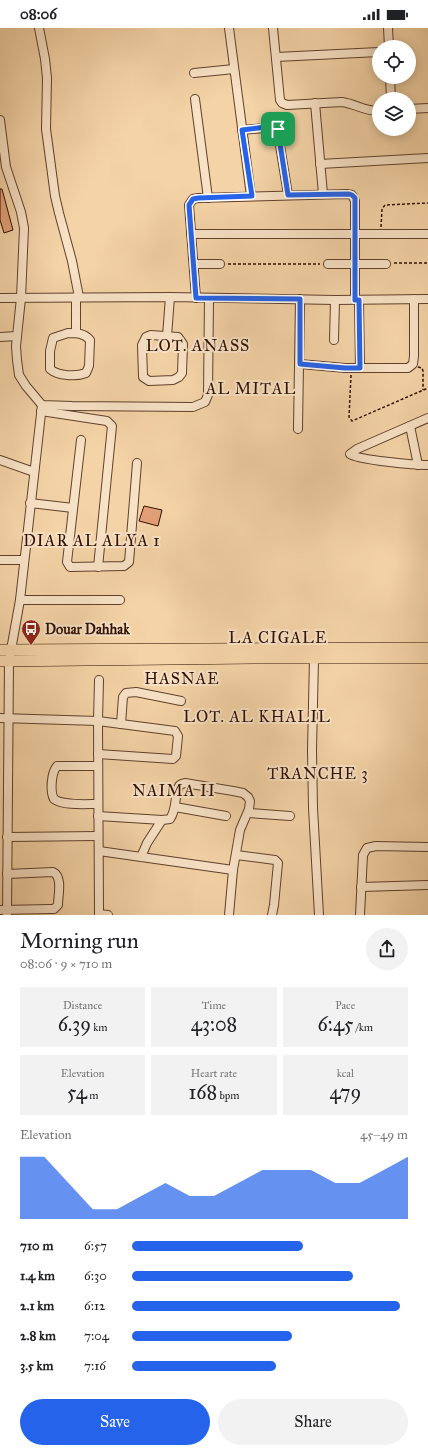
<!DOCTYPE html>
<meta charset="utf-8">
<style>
:root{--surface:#fff;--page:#f2f2f2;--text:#202124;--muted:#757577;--accent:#2563eb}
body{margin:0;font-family:"IM FELL Great Primer",serif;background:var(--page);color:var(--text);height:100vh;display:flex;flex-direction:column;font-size:15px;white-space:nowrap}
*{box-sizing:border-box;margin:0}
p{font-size:13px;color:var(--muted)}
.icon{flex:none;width:22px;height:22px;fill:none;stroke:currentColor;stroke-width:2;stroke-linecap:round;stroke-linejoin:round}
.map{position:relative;height:887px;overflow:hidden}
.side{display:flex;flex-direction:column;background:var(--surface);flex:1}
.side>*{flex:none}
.tools{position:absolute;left:372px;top:12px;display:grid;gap:8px}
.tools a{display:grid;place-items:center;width:44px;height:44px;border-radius:50%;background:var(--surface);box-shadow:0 2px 10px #0003;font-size:20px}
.pin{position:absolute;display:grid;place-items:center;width:34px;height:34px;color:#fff;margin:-17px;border-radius:8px;box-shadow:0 2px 6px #0006}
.round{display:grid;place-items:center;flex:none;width:42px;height:42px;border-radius:21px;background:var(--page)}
.overview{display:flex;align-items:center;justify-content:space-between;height:68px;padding:0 20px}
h1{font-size:22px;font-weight:600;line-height:30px}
.stats{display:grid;grid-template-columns:repeat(3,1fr);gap:6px;height:68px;padding:4px 20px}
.stats div{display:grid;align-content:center;border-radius:0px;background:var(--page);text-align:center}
.stats b{font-size:20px;font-weight:600}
.stats small{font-size:11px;font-weight:400}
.stats p{font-size:11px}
.chart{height:112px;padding:8px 20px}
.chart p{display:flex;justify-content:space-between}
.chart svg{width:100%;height:72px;margin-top:4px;fill:var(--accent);opacity:.7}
.button{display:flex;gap:8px;margin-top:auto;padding:8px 20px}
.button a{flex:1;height:46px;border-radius:24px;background:var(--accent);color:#fff;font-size:16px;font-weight:600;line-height:46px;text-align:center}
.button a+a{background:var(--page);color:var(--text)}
ul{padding:0 20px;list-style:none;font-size:13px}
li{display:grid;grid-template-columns:64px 48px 1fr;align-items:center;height:30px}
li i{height:10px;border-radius:5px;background:var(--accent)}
.status{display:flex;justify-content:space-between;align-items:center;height:28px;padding:0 20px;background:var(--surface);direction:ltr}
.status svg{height:11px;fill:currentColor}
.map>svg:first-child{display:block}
.building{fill:#e4a078;stroke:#2f1004}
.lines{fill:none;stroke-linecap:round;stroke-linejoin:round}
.minor-casing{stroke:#60412d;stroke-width:10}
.major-casing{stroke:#2f1004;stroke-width:12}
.path{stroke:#2f1004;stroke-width:1.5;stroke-dasharray:3 2;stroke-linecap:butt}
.minor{stroke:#f8e2c6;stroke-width:8}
.major{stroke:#f4d3a7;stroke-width:11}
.route-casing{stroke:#fff;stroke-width:8}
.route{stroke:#2563eb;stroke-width:5}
.labels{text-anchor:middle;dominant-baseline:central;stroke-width:4;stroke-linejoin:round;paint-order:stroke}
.poi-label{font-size:14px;font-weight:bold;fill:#2f1004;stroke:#f8e2c6;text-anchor:start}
.quarter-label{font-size:16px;letter-spacing:1px;fill:#2f1004;stroke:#f8e2c6}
</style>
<div class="status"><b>08:06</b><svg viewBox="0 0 49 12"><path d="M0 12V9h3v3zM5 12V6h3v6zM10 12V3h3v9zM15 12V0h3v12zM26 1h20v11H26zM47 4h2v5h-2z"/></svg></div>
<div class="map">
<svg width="428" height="887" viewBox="0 0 428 887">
<rect width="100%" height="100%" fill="#f4d3a7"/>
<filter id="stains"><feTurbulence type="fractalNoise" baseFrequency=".005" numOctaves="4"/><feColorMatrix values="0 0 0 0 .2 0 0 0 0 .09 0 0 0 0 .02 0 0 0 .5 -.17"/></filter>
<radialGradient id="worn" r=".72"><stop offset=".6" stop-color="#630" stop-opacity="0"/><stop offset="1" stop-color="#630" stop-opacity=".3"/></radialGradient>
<!-- building -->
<g class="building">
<path d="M0,161H2L13,202L4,205L0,192Z"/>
<path d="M144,478L162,482L158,498L139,493Z"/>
</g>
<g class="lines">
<!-- minor casing -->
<g class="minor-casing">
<g id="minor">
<path d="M39,0L45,31L47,50L46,101L55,168L59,185L72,233L79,269"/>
<path d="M229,0L251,168"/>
<path d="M273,0L280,72L282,75L287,77L342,74C356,76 364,83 379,83"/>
<path d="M388,0L389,19"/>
<path d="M276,29L379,24"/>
<path d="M194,45L234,41"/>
<path d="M390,49L391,71"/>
<path d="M195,71L208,170"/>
<path d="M315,75L323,166"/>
<path d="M409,81L428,80"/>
<path d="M0,92L6,139L21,184L24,200L21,270L16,318L17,332L19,347L26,358L42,377L72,378L193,379L205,374L208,367L209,270"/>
<path d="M242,102L277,99L288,167"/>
<path d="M320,136L428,130"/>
<path d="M191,206H428"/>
<path d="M194,236H220"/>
<path d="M328,236H386"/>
<path d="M0,270L170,269L335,272L428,271"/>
<path d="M196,270L189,177L193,171L198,170L347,166L352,167L355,173V271"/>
<path d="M359,272L360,340"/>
<path d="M68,305C77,305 84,305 90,312L89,338L86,345C76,349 58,348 50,341V323L53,310Z"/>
<path d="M76,305V269"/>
<path d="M151,307L178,309L183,316L182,345L179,349L173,352L149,353L143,349L142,317L146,309Z"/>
<path d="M167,308L170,269"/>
<path d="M0,309L17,308"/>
<path d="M334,312L335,272"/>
<path d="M300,336L345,340H408L413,336L414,328V271"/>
<path d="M41,383L107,393L112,398L98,539"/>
<path d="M428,390L357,421L350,426C357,432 416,437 428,437"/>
<path d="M410,398L418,437"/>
<path d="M298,401L300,271"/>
<path d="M81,412L67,534L70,539L124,538L129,534L137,435"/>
<path d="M0,432L34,444"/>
<path d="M30,475L73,480"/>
<path d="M0,532H23"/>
<path d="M20,572H120"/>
<path d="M314,630L312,722L313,780L319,887"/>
<path d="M0,690L98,693L175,703L178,708L176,728L173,731L98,726"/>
<path d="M121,696L123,669L126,665L136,664L181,673"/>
<path d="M98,738H57C51,745 50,764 54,771C63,778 87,776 98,776"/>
<path d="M175,779L226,788"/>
<path d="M249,785L290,788"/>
<path d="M98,788L162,792"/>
<path d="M7,809L98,808"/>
<path d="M99,823L233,842L229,887"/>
<path d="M236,827L275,832L278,835L274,877L272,887"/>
<path d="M141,829L147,815L162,792L170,791C178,779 174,765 179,758C180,756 182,756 185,755L233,763L243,765L248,769L250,773L249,781L240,802L233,842"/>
<path d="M361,859L428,857"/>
<path d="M0,882L51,881H54L58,877C58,867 63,849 53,844L7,846"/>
<path d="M99,886L108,887"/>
<path d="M7,887L9,633L20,572L42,377"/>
<path d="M99,887L98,693L99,652"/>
<path d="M360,887L363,827L367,820L376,818L428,819"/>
</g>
</g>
<!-- major casing -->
<g class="major-casing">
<g id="major">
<path d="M0,622L428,620"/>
<path d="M0,633L254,630H428"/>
</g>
</g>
<!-- path -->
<g class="path">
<path d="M381,199L382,181L385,177L428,175"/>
<path d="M394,235H428"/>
<path d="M228,236H320"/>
<path d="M418,339L422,340L423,343V362"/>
<path d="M351,347L349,389L352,393L428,360"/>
</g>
<!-- minor -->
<use href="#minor" class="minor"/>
<!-- major -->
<use href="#major" class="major"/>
</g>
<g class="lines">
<!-- route casing -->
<g class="route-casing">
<path id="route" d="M274,98L277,99L278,103L288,167L349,166L352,167L355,170V272H359L360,340H345L300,336V271L196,270L189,177L193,171L198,170L252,168L242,102Z"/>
</g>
<!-- route -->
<use href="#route" class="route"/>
</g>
<!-- icons -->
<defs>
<g id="bus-pin" transform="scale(1)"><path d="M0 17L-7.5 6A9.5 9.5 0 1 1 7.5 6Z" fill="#8f2418" stroke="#f8e2c6"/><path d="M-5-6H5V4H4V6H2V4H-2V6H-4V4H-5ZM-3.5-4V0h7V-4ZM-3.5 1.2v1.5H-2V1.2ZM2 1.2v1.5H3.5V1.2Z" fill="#fff"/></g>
</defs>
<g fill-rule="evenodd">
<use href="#bus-pin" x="31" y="601"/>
</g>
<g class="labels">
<!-- poi labels -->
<g class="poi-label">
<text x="45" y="601">Douar Dahhak</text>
</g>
<!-- quarter labels -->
<g class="quarter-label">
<text x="198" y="317">LOT. ANASS</text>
<text x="251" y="360">AL MITAL</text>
<text x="92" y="512">DIAR AL ALYA 1</text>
<text x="278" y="609">LA CIGALE</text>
<text x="182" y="650">HASNAE</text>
<text x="257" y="688">LOT. AL KHALIL</text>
<text x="318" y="745">TRANCHE 3</text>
<text x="174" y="762">NAIMA II</text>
</g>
</g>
<rect width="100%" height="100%" filter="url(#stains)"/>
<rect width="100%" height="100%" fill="url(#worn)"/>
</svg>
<div class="tools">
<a><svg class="icon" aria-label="locate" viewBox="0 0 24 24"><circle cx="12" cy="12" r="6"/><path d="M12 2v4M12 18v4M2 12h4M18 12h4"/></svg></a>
<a><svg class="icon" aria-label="layers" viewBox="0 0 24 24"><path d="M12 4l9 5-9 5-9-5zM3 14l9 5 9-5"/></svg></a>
</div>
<div class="pin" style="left:278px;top:101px;background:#1e9e55"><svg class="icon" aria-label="arrive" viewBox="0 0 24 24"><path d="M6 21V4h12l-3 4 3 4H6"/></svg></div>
</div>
<section class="side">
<div class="overview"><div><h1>Morning run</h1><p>08:06 · 9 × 710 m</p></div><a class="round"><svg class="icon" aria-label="share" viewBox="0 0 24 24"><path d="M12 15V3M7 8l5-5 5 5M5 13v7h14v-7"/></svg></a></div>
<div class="stats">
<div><p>Distance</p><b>6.39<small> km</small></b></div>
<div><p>Time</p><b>43:08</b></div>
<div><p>Pace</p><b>6:45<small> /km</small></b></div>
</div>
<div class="stats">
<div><p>Elevation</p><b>54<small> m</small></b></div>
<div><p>Heart rate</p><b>168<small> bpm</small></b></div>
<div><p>kcal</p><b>479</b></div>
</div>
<div class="chart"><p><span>Elevation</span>45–49 m</p>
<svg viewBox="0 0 160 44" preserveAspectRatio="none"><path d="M0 44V6L10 6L20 22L30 38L40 38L50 30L60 22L70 30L80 30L90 22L100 14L110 14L120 14L130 22L140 22L150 14L160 6V44z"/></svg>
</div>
<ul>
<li><b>710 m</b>6:57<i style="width:62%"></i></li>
<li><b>1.4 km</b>6:30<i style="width:80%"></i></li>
<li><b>2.1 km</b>6:12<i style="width:97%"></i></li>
<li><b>2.8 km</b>7:04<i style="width:58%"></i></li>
<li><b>3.5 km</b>7:16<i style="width:52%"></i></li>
</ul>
<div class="button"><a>Save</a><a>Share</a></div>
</section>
